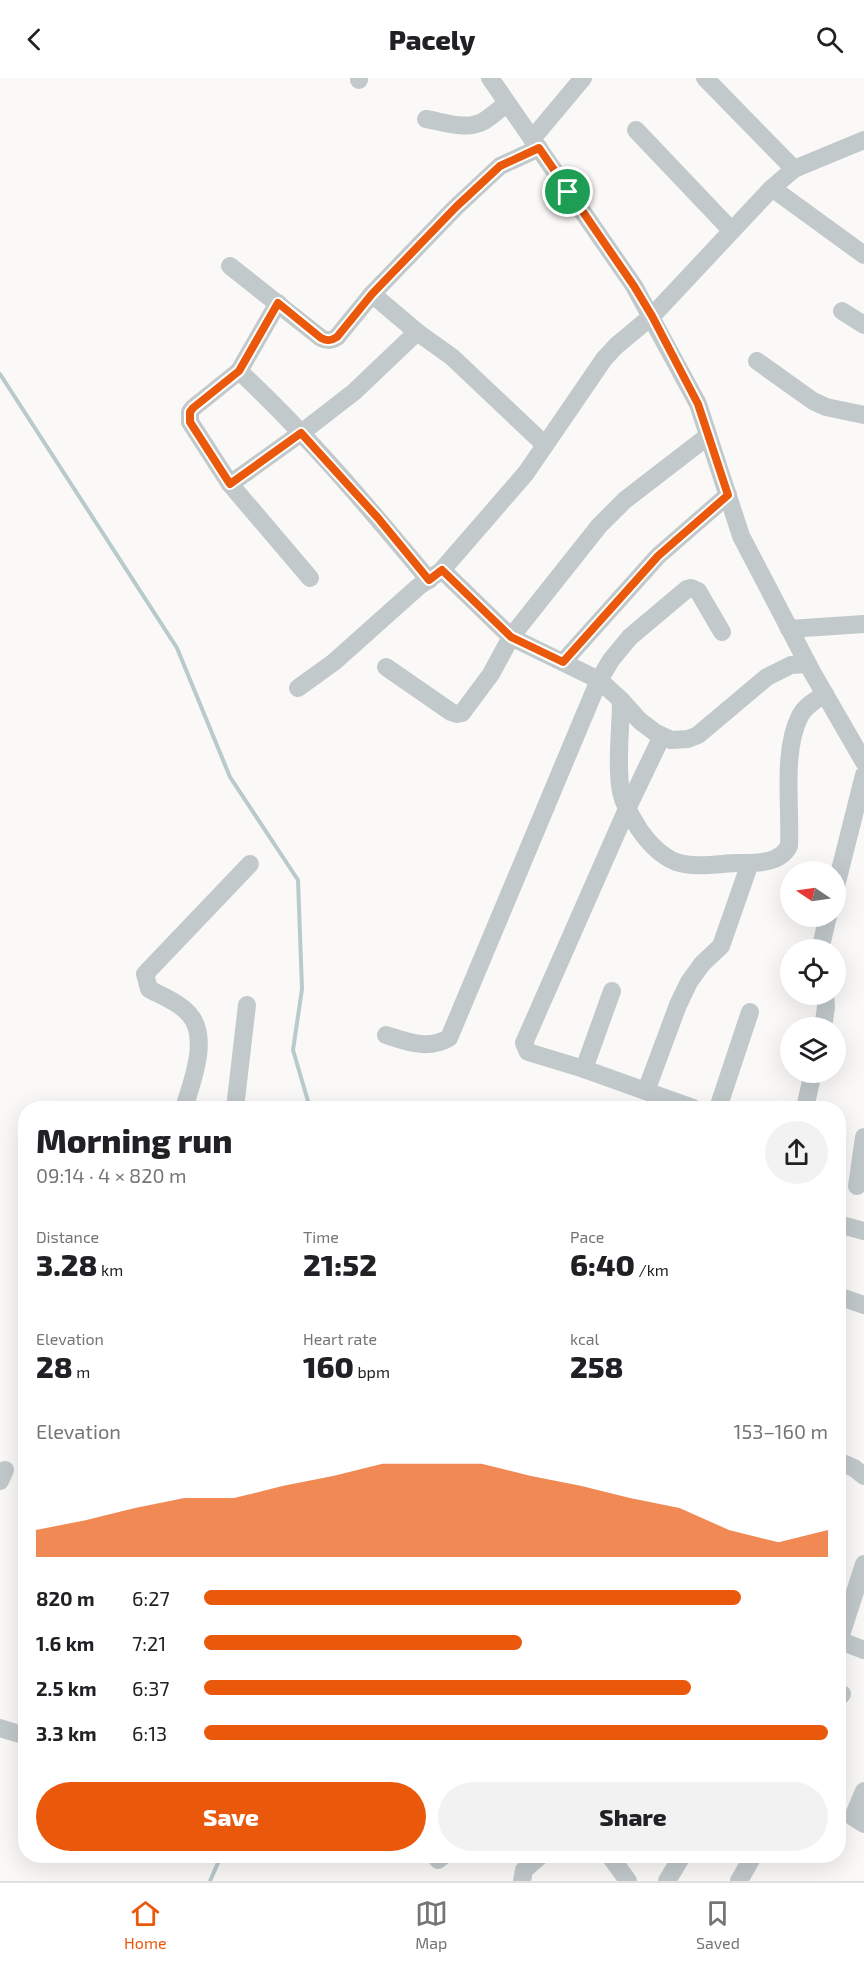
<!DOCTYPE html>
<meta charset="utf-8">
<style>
:root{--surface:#fff;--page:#f2f2f2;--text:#202124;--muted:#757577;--line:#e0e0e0;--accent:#ea580c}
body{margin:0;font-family:"Exo 2",sans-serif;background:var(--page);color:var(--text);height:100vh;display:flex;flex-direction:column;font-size:22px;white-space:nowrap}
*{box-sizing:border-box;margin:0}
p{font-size:20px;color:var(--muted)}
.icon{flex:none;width:33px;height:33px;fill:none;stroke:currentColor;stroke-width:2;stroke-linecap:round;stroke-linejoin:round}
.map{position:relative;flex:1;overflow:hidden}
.details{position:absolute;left:18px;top:1023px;width:828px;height:762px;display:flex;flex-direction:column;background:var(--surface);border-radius:24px;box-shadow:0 6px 24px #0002}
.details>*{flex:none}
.needle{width:39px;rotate:283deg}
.fabs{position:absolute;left:780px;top:783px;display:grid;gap:12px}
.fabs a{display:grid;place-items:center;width:66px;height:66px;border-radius:50%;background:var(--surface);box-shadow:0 6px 24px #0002;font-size:30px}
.pin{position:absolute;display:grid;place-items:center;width:51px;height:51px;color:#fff;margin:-26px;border:3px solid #fff;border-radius:50%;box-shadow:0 2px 6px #0007}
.round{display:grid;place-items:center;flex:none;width:63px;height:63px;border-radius:32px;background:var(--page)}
.headline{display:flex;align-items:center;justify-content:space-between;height:102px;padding:0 18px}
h1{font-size:33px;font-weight:800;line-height:45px}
.stats{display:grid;grid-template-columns:repeat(3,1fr);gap:9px;height:102px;padding:6px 18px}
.stats div{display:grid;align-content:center}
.stats b{font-size:30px;font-weight:800}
.stats small{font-size:16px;font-weight:400}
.stats p{font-size:16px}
.chart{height:168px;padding:12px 18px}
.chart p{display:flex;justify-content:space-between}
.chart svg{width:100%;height:108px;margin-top:6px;fill:var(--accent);opacity:.7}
.cta{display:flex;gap:12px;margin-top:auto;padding:12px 18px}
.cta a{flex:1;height:69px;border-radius:36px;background:var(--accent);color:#fff;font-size:24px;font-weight:800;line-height:69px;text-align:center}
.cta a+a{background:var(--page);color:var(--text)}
ul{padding:0 18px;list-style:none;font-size:20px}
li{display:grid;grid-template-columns:96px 72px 1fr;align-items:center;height:45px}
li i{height:15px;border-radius:8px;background:var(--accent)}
header{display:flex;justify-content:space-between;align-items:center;height:78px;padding:0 18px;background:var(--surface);font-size:27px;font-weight:800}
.menu{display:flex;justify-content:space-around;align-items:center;height:84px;border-top:2px solid var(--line);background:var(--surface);font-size:16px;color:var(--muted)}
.menu a{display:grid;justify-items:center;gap:3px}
.menu .active{color:var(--accent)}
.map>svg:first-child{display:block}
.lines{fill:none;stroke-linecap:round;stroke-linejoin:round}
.stream{stroke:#b8cacb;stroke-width:4}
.minor{stroke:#c2c9cb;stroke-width:18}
.route-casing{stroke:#fff;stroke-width:12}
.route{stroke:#ea580c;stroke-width:8}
</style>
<header><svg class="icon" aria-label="back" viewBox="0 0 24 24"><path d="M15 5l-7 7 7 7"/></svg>Pacely<svg class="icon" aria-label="search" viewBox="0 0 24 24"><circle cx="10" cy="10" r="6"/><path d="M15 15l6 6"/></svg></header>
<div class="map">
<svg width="864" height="1803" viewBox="0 0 864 1803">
<rect width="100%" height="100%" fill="#faf9f7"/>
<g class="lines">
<!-- stream -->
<g class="stream">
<path d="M0,296L177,570L230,699L298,802L302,911L293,972L310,1030"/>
<path d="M210,1803L221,1778"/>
</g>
<!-- minor -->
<g class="minor">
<path d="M490,0L634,208L698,326L741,458L812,594L864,684"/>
<path d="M705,0L794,91"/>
<path d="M359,2V0"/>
<path d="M426,41C444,44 467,53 484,43C492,38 500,31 507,25"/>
<path d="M636,52L731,152"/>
<path d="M532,61L583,0"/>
<path d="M772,110L864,177"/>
<path d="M230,188L321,260C327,263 331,263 337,259L372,216L456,129L500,88L539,70"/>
<path d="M372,216L417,254L452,279L545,367"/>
<path d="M278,225L239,293L193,330L190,334V344L230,406L310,500"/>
<path d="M842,233L864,247"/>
<path d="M757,283L813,323L826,329L864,337"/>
<path d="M239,293C308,357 369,430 429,502"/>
<path d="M230,406L301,355L354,314L417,254"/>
<path d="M442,492L511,559L599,602L621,622L640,643L656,655L671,662L688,661L698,657L767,599L791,587L807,586"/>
<path d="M789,551L864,546"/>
<path d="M563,584L658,478L728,417"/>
<path d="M386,589L451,634L457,636L462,635L491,596L511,559L599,448L625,422L708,358"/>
<path d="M298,610L334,584L418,509L442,492L526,395L604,281L616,268L652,238L772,110L794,91L864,62"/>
<path d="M621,622C621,649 616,688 621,714C624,728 632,739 639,751C648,764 661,778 676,784C694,790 717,786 735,785C754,785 779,787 789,768C791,730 782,672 800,638C805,628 816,622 825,616"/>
<path d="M662,658L627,731L524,965L528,974L584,991L693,1030"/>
<path d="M836,808L864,697"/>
<path d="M820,872L828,838"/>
<path d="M823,950L826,929L825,916"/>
<path d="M386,957C408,964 428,972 449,960L599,602L611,582L630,559L687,511L691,510L698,513L722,554"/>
<path d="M584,991L612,913"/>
<path d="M646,1013L678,927L689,904L702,886L721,868L750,785"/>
<path d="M184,1030C192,1004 210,959 189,936C180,925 162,918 149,911L145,896L250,786"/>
<path d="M235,1030L247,927"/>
<path d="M718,1030L750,934"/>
<path d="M805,1030L813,994"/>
<path d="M857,1108L864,1059"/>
<path d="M838,1146L864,1153"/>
<path d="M838,1218L864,1227"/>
<path d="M838,1383L854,1390L864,1398"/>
<path d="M0,1403L5,1392"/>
<path d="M838,1562L864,1572"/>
<path d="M839,1563L864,1486"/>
<path d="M838,1615L842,1616L838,1621"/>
<path d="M0,1650L26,1658"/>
<path d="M864,1713L853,1739L864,1746"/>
<path d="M610,1778L628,1803"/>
<path d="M438,1782L443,1778"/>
<path d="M522,1803L524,1792L540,1778"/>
<path d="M667,1803L682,1778"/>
<path d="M739,1803L753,1778"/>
</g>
</g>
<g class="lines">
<!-- route casing -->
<g class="route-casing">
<path id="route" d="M539,70L634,208L652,238L698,326L728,417L658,478L563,584L511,559L442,492L429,502L378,440L301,355L230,406L190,344V334L193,330L239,293L278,225L321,260C327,263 331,263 337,259L372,216L456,129L500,88Z"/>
</g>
<!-- route -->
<use href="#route" class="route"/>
</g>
</svg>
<div class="fabs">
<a><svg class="needle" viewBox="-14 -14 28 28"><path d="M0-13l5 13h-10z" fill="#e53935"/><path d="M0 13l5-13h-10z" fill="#757577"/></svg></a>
<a><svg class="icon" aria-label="locate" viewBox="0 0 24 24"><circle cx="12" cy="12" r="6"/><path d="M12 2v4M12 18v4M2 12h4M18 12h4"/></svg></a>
<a><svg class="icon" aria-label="layers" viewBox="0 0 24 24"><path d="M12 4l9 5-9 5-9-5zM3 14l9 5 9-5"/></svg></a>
</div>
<div class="pin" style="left:568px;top:114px;background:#1e9e55"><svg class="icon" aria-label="arrive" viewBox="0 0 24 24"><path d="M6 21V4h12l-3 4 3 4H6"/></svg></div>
<section class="details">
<div class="headline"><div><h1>Morning run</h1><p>09:14 · 4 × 820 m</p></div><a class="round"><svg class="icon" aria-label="share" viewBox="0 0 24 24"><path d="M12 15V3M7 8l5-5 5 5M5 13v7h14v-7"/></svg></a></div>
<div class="stats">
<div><p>Distance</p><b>3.28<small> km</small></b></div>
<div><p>Time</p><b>21:52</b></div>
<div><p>Pace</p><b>6:40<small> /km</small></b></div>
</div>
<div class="stats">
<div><p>Elevation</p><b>28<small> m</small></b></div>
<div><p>Heart rate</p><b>160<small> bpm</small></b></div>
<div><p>kcal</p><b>258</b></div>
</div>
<div class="chart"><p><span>Elevation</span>153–160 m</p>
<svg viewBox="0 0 160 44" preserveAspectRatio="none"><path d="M0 44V33L10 29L20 24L30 20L40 20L50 15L60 11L70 6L80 6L90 6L100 11L110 15L120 20L130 24L140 33L150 38L160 33V44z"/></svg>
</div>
<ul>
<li><b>820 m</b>6:27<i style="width:86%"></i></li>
<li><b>1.6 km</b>7:21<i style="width:51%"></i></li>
<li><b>2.5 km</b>6:37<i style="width:78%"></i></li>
<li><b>3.3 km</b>6:13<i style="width:100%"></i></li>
</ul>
<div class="cta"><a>Save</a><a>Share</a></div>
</section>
</div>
<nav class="menu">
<a class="active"><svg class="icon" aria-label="home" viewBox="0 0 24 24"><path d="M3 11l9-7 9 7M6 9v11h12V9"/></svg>Home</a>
<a><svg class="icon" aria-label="map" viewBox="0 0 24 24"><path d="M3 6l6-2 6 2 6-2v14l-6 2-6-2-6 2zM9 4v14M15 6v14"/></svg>Map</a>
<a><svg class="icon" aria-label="saved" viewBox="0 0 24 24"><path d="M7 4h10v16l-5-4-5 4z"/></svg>Saved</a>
</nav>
